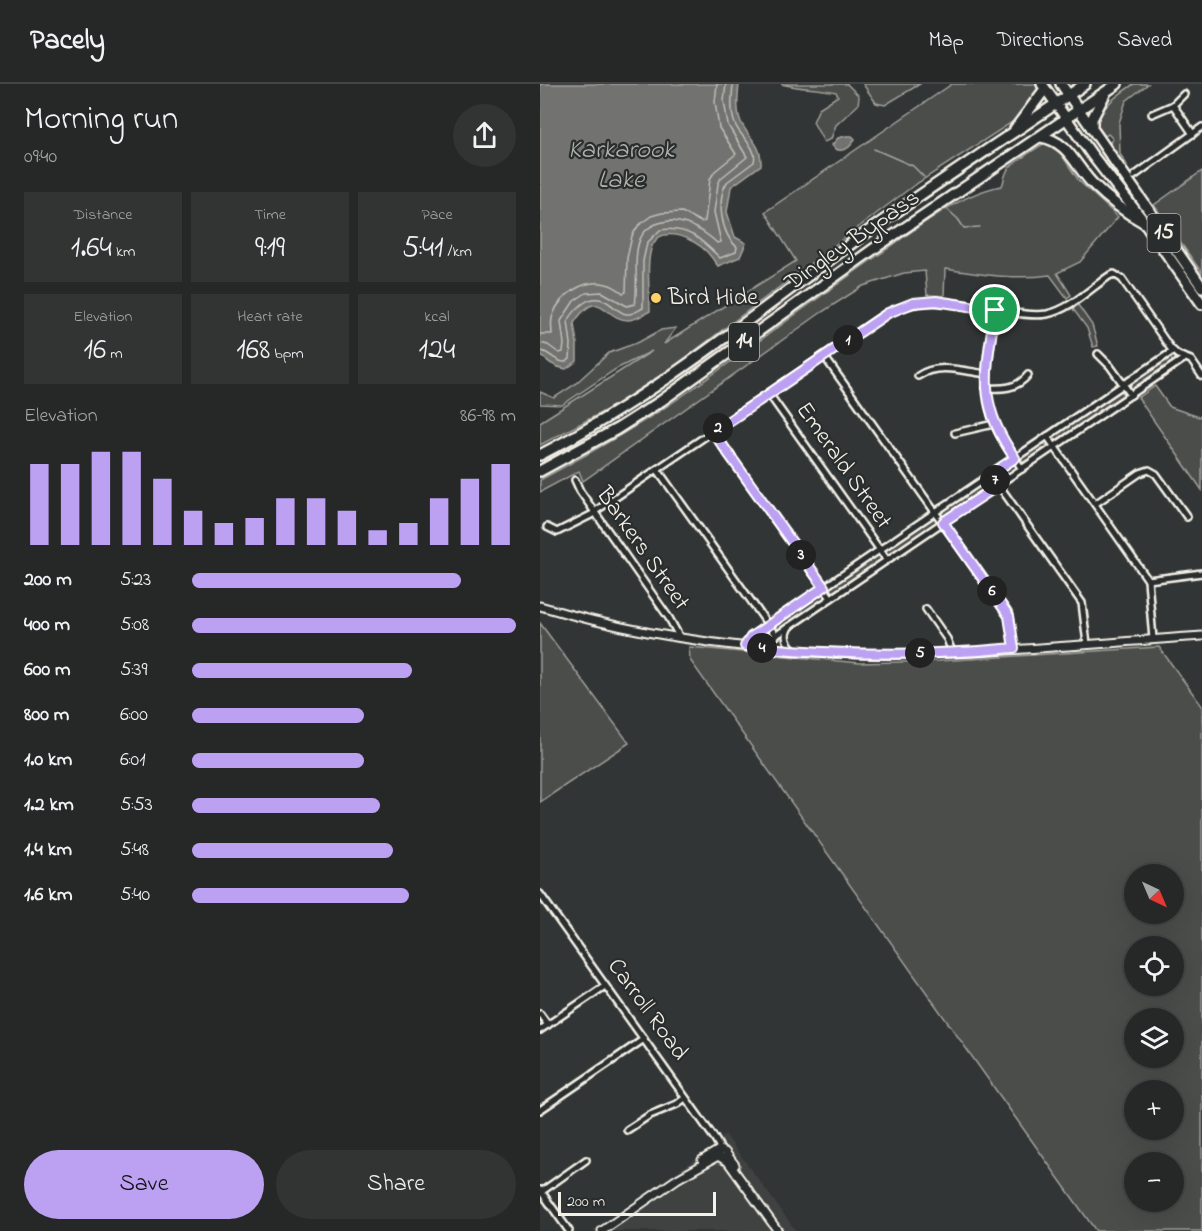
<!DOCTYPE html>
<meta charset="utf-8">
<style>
:root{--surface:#262828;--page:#323434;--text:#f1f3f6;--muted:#a4a6a8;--line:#424445;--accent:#bca0f2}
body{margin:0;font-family:"Indie Flower",sans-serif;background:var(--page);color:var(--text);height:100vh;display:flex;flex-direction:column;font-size:22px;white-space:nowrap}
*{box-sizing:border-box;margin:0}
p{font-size:20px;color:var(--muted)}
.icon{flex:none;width:33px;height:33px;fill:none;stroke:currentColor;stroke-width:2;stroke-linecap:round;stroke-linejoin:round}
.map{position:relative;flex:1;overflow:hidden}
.sheet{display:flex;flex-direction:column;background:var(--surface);width:540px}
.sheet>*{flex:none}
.needle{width:39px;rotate:136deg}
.buttons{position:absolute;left:584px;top:780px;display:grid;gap:12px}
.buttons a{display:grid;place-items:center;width:60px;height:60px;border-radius:50%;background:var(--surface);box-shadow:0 6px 24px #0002,0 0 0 2px var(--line);font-size:30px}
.scale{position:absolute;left:18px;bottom:15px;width:158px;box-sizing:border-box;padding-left:6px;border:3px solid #f4f1e8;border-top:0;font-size:16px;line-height:21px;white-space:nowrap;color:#f4f1e8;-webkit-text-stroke:4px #2a2d2e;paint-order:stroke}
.pin{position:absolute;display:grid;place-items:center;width:51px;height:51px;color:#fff;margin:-26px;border:3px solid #fff;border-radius:50%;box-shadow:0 2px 6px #0007}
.km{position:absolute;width:30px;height:30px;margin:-15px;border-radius:50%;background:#222;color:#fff;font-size:16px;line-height:30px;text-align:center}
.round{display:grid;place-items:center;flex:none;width:63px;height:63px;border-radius:32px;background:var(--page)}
.overview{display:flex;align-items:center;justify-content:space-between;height:102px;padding:0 24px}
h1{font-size:33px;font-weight:600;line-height:45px}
.stats{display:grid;grid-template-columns:repeat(3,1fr);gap:9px;height:102px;padding:6px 24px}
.stats div{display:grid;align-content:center;border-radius:0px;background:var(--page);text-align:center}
.stats b{font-size:30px;font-weight:600}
.stats small{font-size:16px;font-weight:400}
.stats p{font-size:16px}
.chart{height:168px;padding:12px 24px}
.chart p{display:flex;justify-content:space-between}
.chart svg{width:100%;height:108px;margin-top:6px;stroke:var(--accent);stroke-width:6}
.button{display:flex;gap:12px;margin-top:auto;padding:12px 24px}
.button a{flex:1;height:69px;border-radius:36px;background:var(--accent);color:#111;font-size:24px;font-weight:600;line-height:69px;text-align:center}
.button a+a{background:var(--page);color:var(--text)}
ul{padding:0 24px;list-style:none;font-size:20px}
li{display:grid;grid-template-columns:96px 72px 1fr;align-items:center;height:45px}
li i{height:15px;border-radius:8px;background:var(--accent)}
header{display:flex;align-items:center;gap:36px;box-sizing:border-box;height:84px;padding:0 30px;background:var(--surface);border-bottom:2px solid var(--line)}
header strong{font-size:28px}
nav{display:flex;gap:33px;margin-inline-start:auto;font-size:21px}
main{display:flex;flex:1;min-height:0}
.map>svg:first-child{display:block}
.built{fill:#404242}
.green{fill:#4b4d4c;stroke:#a09f9a;stroke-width:1.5;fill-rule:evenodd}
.water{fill:#727370;stroke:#a6a5a0;stroke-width:1.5}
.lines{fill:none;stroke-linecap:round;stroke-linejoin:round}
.shore{stroke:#c0bfb8;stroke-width:1.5}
.stream{stroke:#a6a5a0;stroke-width:1.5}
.street-casing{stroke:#f4f1e8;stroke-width:10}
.secondary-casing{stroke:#f4f1e8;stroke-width:11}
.highway-casing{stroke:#f4f1e8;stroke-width:14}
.street{stroke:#2a2d2e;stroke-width:5}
.secondary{stroke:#2a2d2e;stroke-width:7}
.highway{stroke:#2a2d2e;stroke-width:9}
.route-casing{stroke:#fff;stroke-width:12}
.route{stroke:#bca0f2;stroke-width:8}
.poi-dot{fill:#ffd166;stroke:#2a2d2e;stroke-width:2}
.labels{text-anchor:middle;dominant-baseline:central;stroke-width:4.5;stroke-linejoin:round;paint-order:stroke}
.shield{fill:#2a2d2e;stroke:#b7b6b0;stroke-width:1.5}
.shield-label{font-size:22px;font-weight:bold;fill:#f4f1e8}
.street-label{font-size:24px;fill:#f4f1e8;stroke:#2a2d2e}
.poi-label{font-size:24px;fill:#f4f1e8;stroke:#2a2d2e;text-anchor:start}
.water-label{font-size:26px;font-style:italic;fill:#b3b2ac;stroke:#2a2d2e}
</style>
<header>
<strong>Pacely</strong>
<nav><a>Map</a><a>Directions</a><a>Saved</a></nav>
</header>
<main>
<section class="sheet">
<div class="overview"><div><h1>Morning run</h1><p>09:40</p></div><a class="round"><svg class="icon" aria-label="share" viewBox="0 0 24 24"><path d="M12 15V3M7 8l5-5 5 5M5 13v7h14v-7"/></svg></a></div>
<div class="stats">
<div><p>Distance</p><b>1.64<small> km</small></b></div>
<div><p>Time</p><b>9:19</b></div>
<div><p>Pace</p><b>5:41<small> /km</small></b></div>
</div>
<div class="stats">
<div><p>Elevation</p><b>16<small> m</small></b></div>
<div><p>Heart rate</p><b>168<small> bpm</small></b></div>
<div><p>kcal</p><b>124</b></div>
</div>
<div class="chart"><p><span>Elevation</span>86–98 m</p>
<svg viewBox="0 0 160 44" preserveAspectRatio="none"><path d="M5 44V11M15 44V11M25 44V6M35 44V6M45 44V17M55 44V30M65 44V35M75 44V33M85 44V25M95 44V25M105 44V30M115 44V38M125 44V35M135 44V25M145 44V17M155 44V11"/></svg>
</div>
<ul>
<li><b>200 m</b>5:23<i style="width:83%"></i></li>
<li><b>400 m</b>5:08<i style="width:100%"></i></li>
<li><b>600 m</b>5:39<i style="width:68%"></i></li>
<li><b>800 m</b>6:00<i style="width:53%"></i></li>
<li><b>1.0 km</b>6:01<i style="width:53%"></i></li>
<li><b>1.2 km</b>5:53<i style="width:58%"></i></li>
<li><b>1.4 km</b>5:48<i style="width:62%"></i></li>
<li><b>1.6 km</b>5:40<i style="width:67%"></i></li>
</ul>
<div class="button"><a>Save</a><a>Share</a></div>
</section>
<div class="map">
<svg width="662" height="1147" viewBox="0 0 662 1147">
<rect width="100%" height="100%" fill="#323535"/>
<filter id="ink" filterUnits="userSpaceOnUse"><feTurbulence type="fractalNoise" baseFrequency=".0167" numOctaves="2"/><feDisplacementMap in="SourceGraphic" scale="12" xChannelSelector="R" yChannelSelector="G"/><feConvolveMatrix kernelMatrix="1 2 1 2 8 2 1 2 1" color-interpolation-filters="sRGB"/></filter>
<g filter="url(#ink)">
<!-- built -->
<path class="built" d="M185,1050L256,1147H52L174,1062Z"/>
<!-- green -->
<g class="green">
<path d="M241,0H307L319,12L318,21L296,41L291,55L284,58L273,38L279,24L298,12L296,8C277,4 260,5 241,0Z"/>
<path d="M323,0H380L345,21L336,19Z"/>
<path d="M412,0H495L498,2L499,7L480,33L373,102L132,284L72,323L0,361V338L112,267L76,285L22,321L0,320V308L14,314L34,301L69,269L99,258L121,246L136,244L124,260L256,177L225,128Z"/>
<path d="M594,0H608L586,17L579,39L580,70L587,81L583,83L570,58L573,55L568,50L565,52L555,39C564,21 577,11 594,0Z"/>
<path d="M509,57L515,59L513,64L521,70L539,97L578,133L540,178L517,189L531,211L527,214L510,191C474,196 440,190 405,185L404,212L387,211L385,187L364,189L323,202L282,228L43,397L39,387L0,408V396C51,369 101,341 148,308C213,262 276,215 340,170C373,147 422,108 462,102C464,97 465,88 469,84C472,80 505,58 509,57Z"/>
<path d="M662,87V189L614,121Z"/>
<path d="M538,221L552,241L558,262L553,263L547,244L533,225Z"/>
<path d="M627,274L632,275V280L596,305L590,303L592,298Z"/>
<path d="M615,302L630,323L659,333L662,331V406L598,314Z"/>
<path d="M580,307L584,310L582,314L518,357L514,355L515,350Z"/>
<path d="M501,359L507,361L506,366L484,379L481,375L482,372Z"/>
<path d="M446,397L451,398L450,403L407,433L401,431L403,426Z"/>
<path d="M392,433L397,436L396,440L351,471L346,469L347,464Z"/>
<path d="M337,471L342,473L340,478L295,508L290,507V502Z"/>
<path d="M281,508L286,511L285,515L241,545L234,544L235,540Z"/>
<path d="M0,539L89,659L0,718Z"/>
<path d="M149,563L320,579L398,577L619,563L662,622V1147H556L150,576ZM594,790H633V830H594ZM594,862H633V902H594ZM594,934H633V974H594ZM594,1006H633V1046H594ZM594,1078H633V1118H594Z"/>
</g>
<!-- water -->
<g class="water">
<path d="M0,0H199C198,12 196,27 201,38C209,55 222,60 221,81L191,103L187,128L195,153L206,159L200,173L178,182C174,177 171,172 166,167C155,156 123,140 113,160C105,176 110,209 110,227C103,231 96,236 88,236C64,236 60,200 34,239L37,259V277L26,285C15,283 6,278 0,269Z"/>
<path d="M306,52H312L315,55C311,63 305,69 295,65L292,61L298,54Z"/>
</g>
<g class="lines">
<!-- shore -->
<g class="shore">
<path d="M0,250H12C12,244 10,238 13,231C20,211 44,194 66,200C72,201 78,205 83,209L86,208L87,174L92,152L98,142L111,132L122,129L142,128L161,138L165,137L170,95L175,87L196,70L179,44L175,18L177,0"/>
<path d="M0,259L8,261L19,269L23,268L24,260L21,237L34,217L46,209L62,208L87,222L95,220C101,188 82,140 131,137C146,137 166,148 177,159L181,158L174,128L178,100L181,94L207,73L188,41L184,17L186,0"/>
<path d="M0,267C9,267 15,278 25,278L30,275L31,260L28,237C35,225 49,209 65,217C72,220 78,228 86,230C92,231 97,227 103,224V177L107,159L120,146C148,142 162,156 180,174L196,168L197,163C181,150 176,116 187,98L214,78C218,63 200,53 195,40C190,28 192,12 193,0"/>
</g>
<!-- stream -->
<g class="stream">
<path d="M334,65L373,82L384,93"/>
<path d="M408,126L418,135L424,144L440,143"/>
</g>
<!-- street casing -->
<g class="street-casing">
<g id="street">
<path d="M633,21L653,50"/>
<path d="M612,30L633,21L644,10"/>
<path d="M594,92L662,43"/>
<path d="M455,226C450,264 439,304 455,341C462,357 473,371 482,385"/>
<path d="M558,270L570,282L591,311"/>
<path d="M284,272L469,532L474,564"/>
<path d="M378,292C397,278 424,287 446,290"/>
<path d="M446,304C462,305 477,305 488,291"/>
<path d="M229,310L347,476"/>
<path d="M173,348L291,514"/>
<path d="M415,349L454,340"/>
<path d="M507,352L608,496L613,555"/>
<path d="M117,385L236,552"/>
<path d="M451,390L542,519L547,560"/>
<path d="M35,396L40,407L129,534L140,554"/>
<path d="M555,420L600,389L609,386L616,390L647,433"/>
<path d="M54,428L341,233C382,207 425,222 470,228C482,230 494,232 507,230C529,226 550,205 569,192L574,190L582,195L631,265L638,271L651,276L662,292"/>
<path d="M7,443L17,448L55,429"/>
<path d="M608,496L662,489"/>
<path d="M386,525L407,555L412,568"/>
<path d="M249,543C243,553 247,559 254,566"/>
<path d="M205,562L211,553L633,267"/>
<path d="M219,563L645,274"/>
<path d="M0,810L175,1055L179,1062V1068"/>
<path d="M0,930L8,941"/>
<path d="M0,946L65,902"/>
<path d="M0,1026L104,955"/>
<path d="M87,1046L110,1031L137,1020L145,1014"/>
<path d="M0,1106L29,1147"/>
<path d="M1,1108L46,1076"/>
</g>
</g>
<!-- secondary casing -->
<g class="secondary-casing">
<g id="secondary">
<path d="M0,522C103,553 211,567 318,570C432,572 548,560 662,552"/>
<path d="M162,1076L179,1066L185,1068L195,1081"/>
<path d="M62,1147L137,1095L178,1072L188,1078L238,1147"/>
</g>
</g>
<!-- highway casing -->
<g class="highway-casing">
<g id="highway">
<path d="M502,0L552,71L605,139L662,220"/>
<path d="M521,0L662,203"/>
<path d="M475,45L505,5"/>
<path d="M552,45V35L565,10"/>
<path d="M501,53C529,57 536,84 554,101C569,116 585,128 603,138"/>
<path d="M0,371C114,312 209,235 312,159C388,104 468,53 545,0"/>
<path d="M0,387L77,345L121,317L335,164L577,0"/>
</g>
</g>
<!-- street -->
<use href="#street" class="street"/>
<!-- secondary -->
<use href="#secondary" class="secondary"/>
<!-- highway -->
<use href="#highway" class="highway"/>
</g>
</g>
<g class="lines" filter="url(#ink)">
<!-- route casing -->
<g class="route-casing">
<path id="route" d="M396,217L455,226C446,288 436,319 475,374L451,390L459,401L403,438L469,532L474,564C384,573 294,571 205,562L211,553L284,503L173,348L348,229L373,219Z"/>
</g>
<!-- route -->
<use href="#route" class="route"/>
</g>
<!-- markers -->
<circle class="poi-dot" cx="116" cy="214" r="6"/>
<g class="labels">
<!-- shield labels -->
<g class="shield">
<rect x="607.5" y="130" width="33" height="38" rx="4.5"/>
<rect x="189" y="239" width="30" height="38" rx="4.5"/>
</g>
<g class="shield-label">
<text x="624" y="149">15</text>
<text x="204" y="258">14</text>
</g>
<!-- street labels -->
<g class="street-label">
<text transform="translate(313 157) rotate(-35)">Dingley Bypass</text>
<text transform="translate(303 382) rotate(55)">Emerald Street</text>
<text transform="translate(102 465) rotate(55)">Barkers Street</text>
<text transform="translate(107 926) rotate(54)">Carroll Road</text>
</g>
<!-- poi labels -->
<g class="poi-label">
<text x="128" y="214">Bird Hide</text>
</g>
<!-- water labels -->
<g class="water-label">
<text x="81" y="67">Karkarook<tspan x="81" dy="30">Lake</tspan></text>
</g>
</g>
</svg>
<div class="buttons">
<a><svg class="needle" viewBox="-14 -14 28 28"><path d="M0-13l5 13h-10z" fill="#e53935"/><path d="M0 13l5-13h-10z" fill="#a4a6a8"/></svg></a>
<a><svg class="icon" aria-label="locate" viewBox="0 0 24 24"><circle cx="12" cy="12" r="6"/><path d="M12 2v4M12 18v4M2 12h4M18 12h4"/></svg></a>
<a><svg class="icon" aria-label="layers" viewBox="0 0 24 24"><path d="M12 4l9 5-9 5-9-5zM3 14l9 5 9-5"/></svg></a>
<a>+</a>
<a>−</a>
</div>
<div class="scale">200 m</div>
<div class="pin" style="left:455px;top:226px;background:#1e9e55"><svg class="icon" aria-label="arrive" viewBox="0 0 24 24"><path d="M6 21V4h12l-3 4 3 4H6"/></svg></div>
<b class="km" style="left:308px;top:256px">1</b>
<b class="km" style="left:178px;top:344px">2</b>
<b class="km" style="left:261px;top:471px">3</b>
<b class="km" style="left:222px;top:564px">4</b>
<b class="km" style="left:380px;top:569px">5</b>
<b class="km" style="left:452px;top:507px">6</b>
<b class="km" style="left:455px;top:396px">7</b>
</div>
</main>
